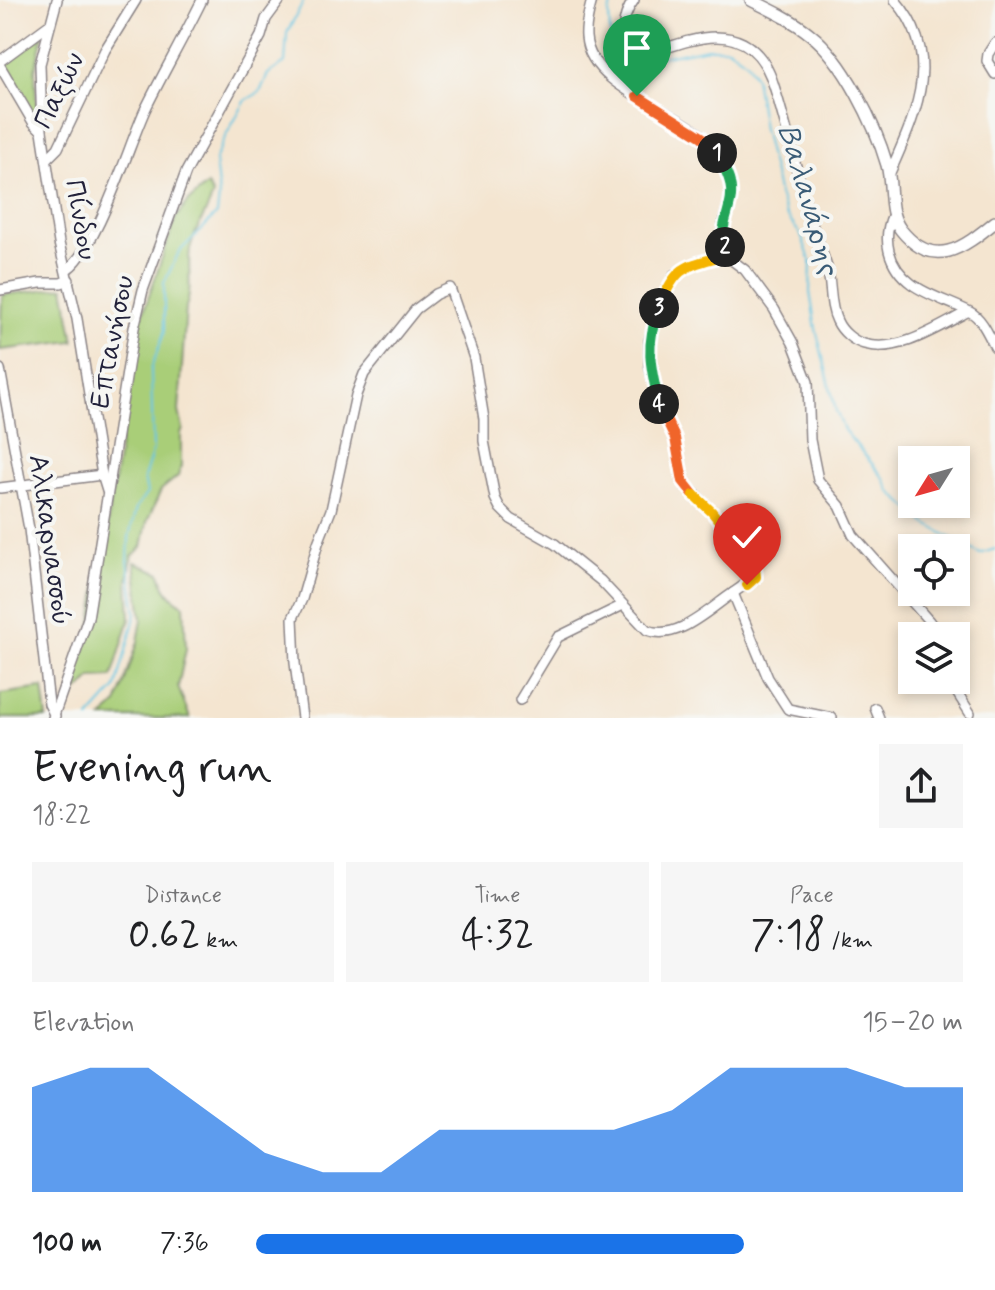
<!DOCTYPE html>
<meta charset="utf-8">
<style>
:root{--surface:#fff;--page:#f6f6f6;--text:#202124;--muted:#757577;--accent:#1a73e8}
body{margin:0;font-family:Mynerve,sans-serif;background:var(--page);color:var(--text);height:100vh;display:flex;flex-direction:column;font-size:30px;white-space:nowrap}
*{box-sizing:border-box;margin:0}
p{font-size:26px;color:var(--muted)}
.icon{flex:none;width:44px;height:44px;fill:none;stroke:currentColor;stroke-width:2;stroke-linecap:round;stroke-linejoin:round}
.map{position:relative;height:718px;overflow:hidden}
.panel{display:flex;flex-direction:column;background:var(--surface);flex:1}
.panel>*{flex:none}
.needle{width:52px;rotate:233deg}
.controls{position:absolute;left:898px;top:446px;display:grid;gap:16px}
.controls a{display:grid;place-items:center;width:72px;height:72px;border-radius:0px;background:var(--surface);box-shadow:0 4px 12px #0003;font-size:40px}
.pin{position:absolute;display:grid;place-items:center;width:68px;height:68px;color:#fff;margin:-82px -34px;border-radius:50% 50% 50% 0;rotate:-45deg;box-shadow:0 0 8px #0007}
.pin .icon{rotate:45deg}
.km{position:absolute;width:40px;height:40px;margin:-20px;border-radius:50%;background:#222;color:#fff;font-size:22px;line-height:40px;text-align:center}
.round{display:grid;place-items:center;flex:none;width:84px;height:84px;border-radius:0px;background:var(--page)}
.head{display:flex;align-items:center;justify-content:space-between;height:136px;padding:0 32px}
h1{font-size:44px;font-weight:600;line-height:60px}
.stats{display:grid;grid-template-columns:repeat(3,1fr);gap:12px;height:136px;padding:8px 32px}
.stats div{display:grid;align-content:center;border-radius:0px;background:var(--page);text-align:center}
.stats b{font-size:40px;font-weight:600}
.stats small{font-size:22px;font-weight:400}
.stats p{font-size:22px}
.chart{height:224px;padding:16px 32px}
.chart p{display:flex;justify-content:space-between}
.chart svg{width:100%;height:144px;margin-top:8px;fill:var(--accent);opacity:.7}
ul{padding:0 32px;list-style:none;font-size:26px}
li{display:grid;grid-template-columns:128px 96px 1fr;align-items:center;height:60px}
li i{height:20px;border-radius:10px;background:var(--accent)}
.map>svg:first-child{display:block}
.green{fill:#a9ce78;stroke:#66785a;stroke-width:2}
.lines{fill:none;stroke-linecap:round;stroke-linejoin:round}
.stream{stroke:#65c6e3;stroke-width:2}
.minor-casing{stroke:#8b8486;stroke-width:12}
.major-casing{stroke:#8b8486;stroke-width:14}
.minor{stroke:#fff;stroke-width:9}
.major{stroke:#fff;stroke-width:11}
.split-1-casing{stroke:#fff;stroke-width:16}
.split-2-casing{stroke:#fff;stroke-width:16}
.split-3-casing{stroke:#fff;stroke-width:16}
.split-4-casing{stroke:#fff;stroke-width:16}
.split-5-casing{stroke:#fff;stroke-width:16}
.split-6-casing{stroke:#fff;stroke-width:16}
.split-1{stroke:#f0652b;stroke-width:10}
.split-2{stroke:#22a559;stroke-width:10}
.split-3{stroke:#f5b400;stroke-width:10}
.split-4{stroke:#22a559;stroke-width:10}
.split-5{stroke:#f0652b;stroke-width:10}
.split-6{stroke:#f5b400;stroke-width:10}
.labels{text-anchor:middle;dominant-baseline:central;stroke-width:8;stroke-linejoin:round;paint-order:stroke}
.street-label{font-size:28px;fill:#22223b;stroke:#f6f6f2}
.water-label{font-size:30px;font-style:italic;fill:#395b76;stroke:#f6f6f2}
</style>
<div class="map">
<svg width="995" height="718" viewBox="0 0 995 718">
<rect width="100%" height="100%" fill="#f6f6f2"/>
<filter id="ink" filterUnits="userSpaceOnUse"><feTurbulence type="fractalNoise" baseFrequency=".0125" numOctaves="2"/><feDisplacementMap in="SourceGraphic" scale="16" xChannelSelector="R" yChannelSelector="G"/><feConvolveMatrix kernelMatrix="1 2 1 2 8 2 1 2 1" color-interpolation-filters="sRGB"/></filter>
<filter id="wash" filterUnits="userSpaceOnUse"><feTurbulence type="fractalNoise" baseFrequency=".006" numOctaves="4" result="noise"/><feDisplacementMap in="SourceGraphic" scale="32" xChannelSelector="R" yChannelSelector="G"/><feGaussianBlur stdDeviation="1.8" result="paint"/><feColorMatrix in="noise" values="0 0 0 0 0 0 0 0 0 0 0 0 0 0 0 0 0 1.4 0 .05"/><feComposite in="paint" operator="in"/></filter>
<g filter="url(#wash)">
<rect width="100%" height="100%" fill="#f4e5d0"/>
<!-- green -->
<g class="green">
<path d="M43,34L35,70L37,117L35,118L2,63Z"/>
<path d="M207,185L213,195C207,214 194,229 190,249C187,269 193,287 186,307L179,411L183,429L181,434V466L178,476L161,490L147,522L142,547L132,556L128,581L130,618L112,677L92,678L77,692L73,688L91,629L138,328L176,217L189,201Z"/>
<path d="M64,287L74,341L0,350L2,295Z"/>
<path d="M135,562L160,573C163,588 170,598 184,605L186,649L178,687L190,718H102L117,704L138,642L142,619Z"/>
<path d="M43,688L47,718H0V694Z"/>
</g>
<g class="lines">
<!-- stream -->
<g class="stream">
<path d="M614,0L609,13L610,34L619,49L629,57L644,60L708,48H728L747,62L755,77L763,129L779,195L786,215L801,235L811,262L810,292L816,329L836,411L844,430L883,477L890,491L925,523L980,554L995,549"/>
<path d="M89,718L116,688L136,613L128,562L129,537L136,508L147,493L144,478L153,450L151,369L164,333V283L179,252L217,214L219,197L215,160L224,139L246,100L260,92L268,74L285,63L287,33L304,0"/>
</g>
</g>
</g>
<g filter="url(#ink)">
<g class="lines">
<!-- minor casing -->
<g class="minor-casing">
<g id="minor">
<path d="M57,0L40,64L42,131L59,243L77,319L102,475L107,491"/>
<path d="M592,0C589,11 585,25 586,37C590,91 686,111 714,148C721,157 727,172 730,182C735,201 721,218 722,237C722,243 725,248 725,255"/>
<path d="M634,0C620,18 617,49 648,50C662,51 676,44 689,41C732,29 761,43 774,86C787,127 796,168 807,209C813,229 821,248 827,267C832,285 829,305 837,321C842,332 853,341 864,344C898,354 938,327 967,312"/>
<path d="M995,43L988,54L987,61L995,74"/>
<path d="M0,61L49,25"/>
<path d="M0,66L33,122L42,131"/>
<path d="M47,159L58,148L105,50L136,0"/>
<path d="M889,175C915,115 945,57 895,0"/>
<path d="M893,214C888,225 886,239 889,251C899,290 939,296 970,312C982,318 989,336 995,347"/>
<path d="M66,270C97,251 128,147 145,110C163,73 184,37 202,0"/>
<path d="M0,290L40,283H61L69,280"/>
<path d="M0,369L29,529L49,704L55,716"/>
<path d="M0,488L102,475"/>
<path d="M733,593L756,577L755,567L712,512L683,481L675,438L659,405L649,364V341L657,312L675,274L701,261L725,255L745,270L774,309L793,343L808,382L810,440L818,480L840,506L853,535L929,621L935,629V636"/>
<path d="M949,680L970,713"/>
<path d="M520,700L558,637L623,605"/>
<path d="M875,708L879,718"/>
<path d="M53,718L88,618L134,328L143,290L186,172L261,36L266,19L280,0"/>
<path d="M302,718L295,663L293,618L302,599L318,543L331,510L356,395L364,374L416,309L436,294L450,288L474,358L484,419V441L495,498L500,508L511,519L555,544L601,581L647,630C677,642 709,609 733,593L768,678L788,709L832,718"/>
</g>
</g>
<!-- major casing -->
<g class="major-casing">
<path id="major" d="M751,0C771,10 793,20 810,34C844,60 875,124 887,165C893,187 887,212 901,230C934,271 963,248 995,222"/>
</g>
<!-- minor -->
<use href="#minor" class="minor"/>
<!-- major -->
<use href="#major" class="major"/>
</g>
</g>
<g class="lines" filter="url(#ink)">
<!-- split-1 casing -->
<g class="split-1-casing">
<path id="split-1" d="M637,96L702,137L717,153"/>
</g>
<!-- split-2 casing -->
<g class="split-2-casing">
<path id="split-2" d="M717,153C721,162 728,173 730,183C736,205 717,226 725,247"/>
</g>
<!-- split-3 casing -->
<g class="split-3-casing">
<path id="split-3" d="M659,308C676,265 684,267 725,255V247"/>
</g>
<!-- split-4 casing -->
<g class="split-4-casing">
<path id="split-4" d="M659,308C645,345 650,366 659,404"/>
</g>
<!-- split-5 casing -->
<g class="split-5-casing">
<path id="split-5" d="M659,404L675,438L683,481L694,495"/>
</g>
<!-- split-6 casing -->
<g class="split-6-casing">
<path id="split-6" d="M694,495L712,512L755,567L756,577L747,585"/>
</g>
<!-- split-1 -->
<use href="#split-1" class="split-1"/>
<!-- split-2 -->
<use href="#split-2" class="split-2"/>
<!-- split-3 -->
<use href="#split-3" class="split-3"/>
<!-- split-4 -->
<use href="#split-4" class="split-4"/>
<!-- split-5 -->
<use href="#split-5" class="split-5"/>
<!-- split-6 -->
<use href="#split-6" class="split-6"/>
</g>
<g class="labels">
<!-- street labels -->
<g class="street-label">
<text transform="translate(60 91) rotate(-64)">Παξών</text>
<text transform="translate(80 220) rotate(80)">Πίνδου</text>
<text transform="translate(113 342) rotate(-79)">Επτανήσου</text>
<text transform="translate(49 540) rotate(82)">Αλικαρνασσού</text>
</g>
<!-- water labels -->
<g class="water-label">
<text transform="translate(808 200) rotate(74)">Βαλανάρης</text>
</g>
</g>
</svg>
<div class="controls">
<a><svg class="needle" viewBox="-14 -14 28 28"><path d="M0-13l5 13h-10z" fill="#e53935"/><path d="M0 13l5-13h-10z" fill="#757577"/></svg></a>
<a><svg class="icon" aria-label="locate" viewBox="0 0 24 24"><circle cx="12" cy="12" r="6"/><path d="M12 2v4M12 18v4M2 12h4M18 12h4"/></svg></a>
<a><svg class="icon" aria-label="layers" viewBox="0 0 24 24"><path d="M12 4l9 5-9 5-9-5zM3 14l9 5 9-5"/></svg></a>
</div>
<div class="pin" style="left:637px;top:96px;background:#1e9e55"><svg class="icon" aria-label="arrive" viewBox="0 0 24 24"><path d="M6 21V4h12l-3 4 3 4H6"/></svg></div>
<div class="pin" style="left:747px;top:585px;background:#d93025"><svg class="icon" aria-label="check" viewBox="0 0 24 24"><path d="M5 12l5 5 9-10"/></svg></div>
<b class="km" style="left:717px;top:153px">1</b>
<b class="km" style="left:725px;top:247px">2</b>
<b class="km" style="left:659px;top:308px">3</b>
<b class="km" style="left:659px;top:404px">4</b>
</div>
<section class="panel">
<div class="head"><div><h1>Evening run</h1><p>18:22</p></div><a class="round"><svg class="icon" aria-label="share" viewBox="0 0 24 24"><path d="M12 15V3M7 8l5-5 5 5M5 13v7h14v-7"/></svg></a></div>
<div class="stats">
<div><p>Distance</p><b>0.62<small> km</small></b></div>
<div><p>Time</p><b>4:32</b></div>
<div><p>Pace</p><b>7:18<small> /km</small></b></div>
</div>
<div class="chart"><p><span>Elevation</span>15–20 m</p>
<svg viewBox="0 0 160 44" preserveAspectRatio="none"><path d="M0 44V12L10 6L20 6L30 19L40 32L50 38L60 38L70 25L80 25L90 25L100 25L110 19L120 6L130 6L140 6L150 12L160 12V44z"/></svg>
</div>
<ul>
<li><b>100 m</b>7:36<i style="width:69%"></i></li>
</ul>
</section>
